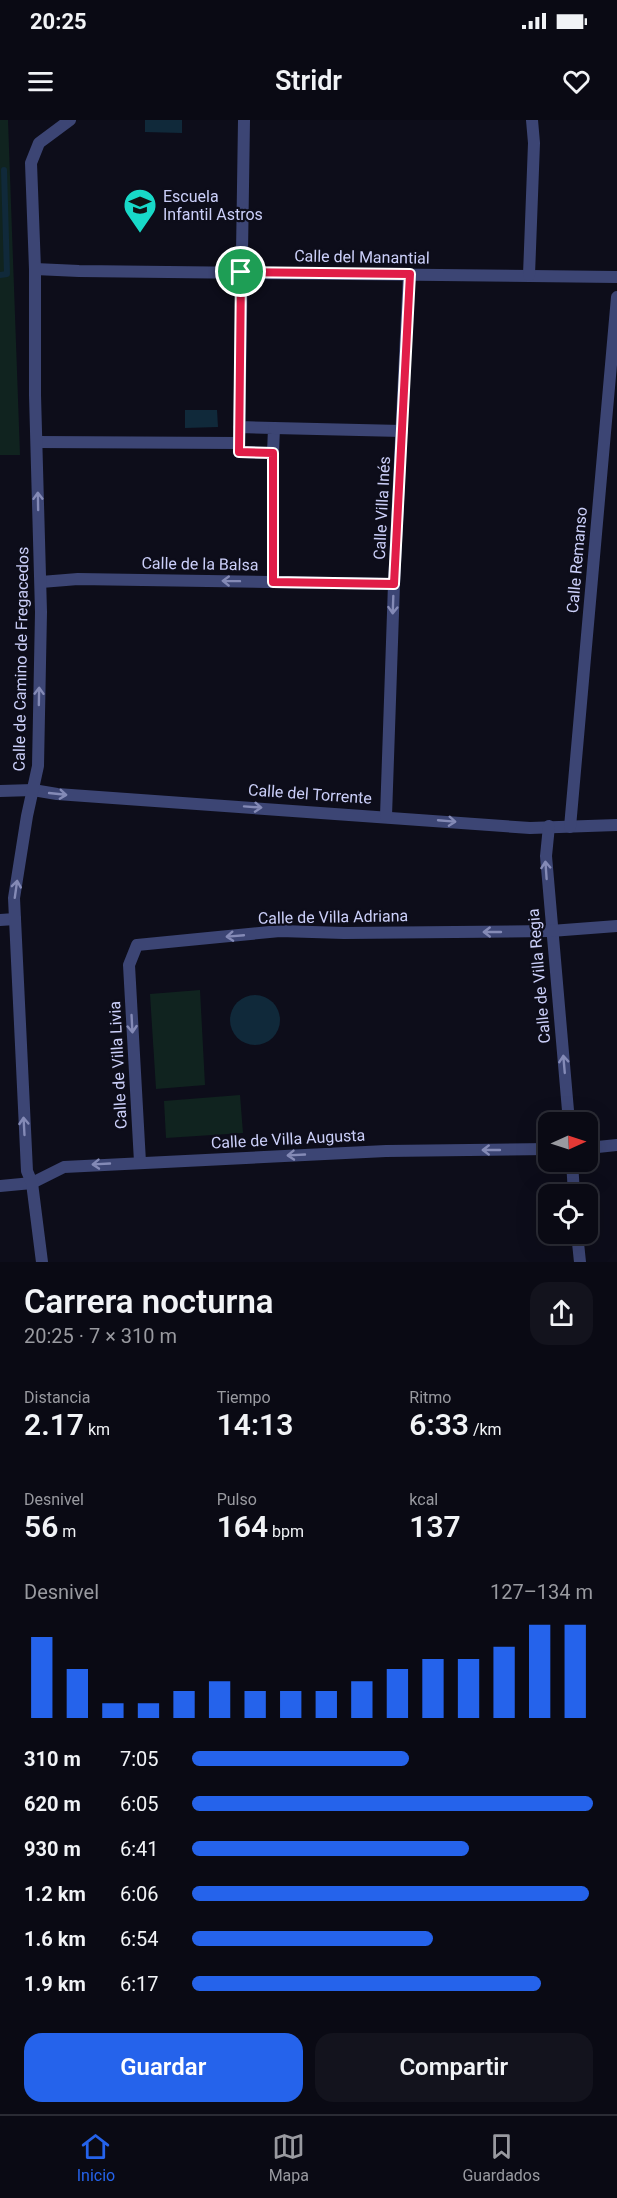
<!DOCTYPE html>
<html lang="es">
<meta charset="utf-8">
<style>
:root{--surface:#0a0a14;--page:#13131d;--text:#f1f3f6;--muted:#999aa0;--line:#2a2b34;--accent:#2563eb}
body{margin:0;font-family:Roboto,sans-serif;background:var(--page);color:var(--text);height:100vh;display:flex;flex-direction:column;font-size:22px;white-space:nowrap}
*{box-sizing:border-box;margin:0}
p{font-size:20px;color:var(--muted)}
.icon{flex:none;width:33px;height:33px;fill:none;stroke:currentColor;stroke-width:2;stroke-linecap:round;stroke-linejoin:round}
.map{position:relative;height:1142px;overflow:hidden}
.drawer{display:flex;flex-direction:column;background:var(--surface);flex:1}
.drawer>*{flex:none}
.needle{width:39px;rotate:87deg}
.buttons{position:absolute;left:538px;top:992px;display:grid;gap:12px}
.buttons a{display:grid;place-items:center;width:60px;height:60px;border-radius:12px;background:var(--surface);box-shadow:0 6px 24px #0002,0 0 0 2px var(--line);font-size:30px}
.pin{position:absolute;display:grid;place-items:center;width:51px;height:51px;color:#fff;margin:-26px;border:3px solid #fff;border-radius:50%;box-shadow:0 2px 6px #0007}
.round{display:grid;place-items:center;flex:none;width:63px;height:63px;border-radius:18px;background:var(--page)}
.summary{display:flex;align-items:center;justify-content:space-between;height:102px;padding:0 24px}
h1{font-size:33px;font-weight:600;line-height:45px}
.metrics{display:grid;grid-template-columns:repeat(3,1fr);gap:9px;height:102px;padding:6px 24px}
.metrics div{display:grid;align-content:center}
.metrics b{font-size:30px;font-weight:600}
.metrics small{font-size:16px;font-weight:400}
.metrics p{font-size:16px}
.chart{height:168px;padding:12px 24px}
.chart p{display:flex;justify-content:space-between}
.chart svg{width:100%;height:108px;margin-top:6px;stroke:var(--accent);stroke-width:6}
.primary-button{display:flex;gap:12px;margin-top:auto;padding:12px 24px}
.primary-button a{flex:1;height:69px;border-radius:18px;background:var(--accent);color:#fff;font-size:24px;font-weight:600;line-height:69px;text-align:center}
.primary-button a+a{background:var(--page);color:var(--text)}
ul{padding:0 24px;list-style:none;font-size:20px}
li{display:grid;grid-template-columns:96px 72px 1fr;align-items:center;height:45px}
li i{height:15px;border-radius:8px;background:var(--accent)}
.status{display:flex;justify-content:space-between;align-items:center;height:42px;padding:0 30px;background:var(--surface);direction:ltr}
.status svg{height:16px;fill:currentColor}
header{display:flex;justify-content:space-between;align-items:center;height:78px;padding:0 24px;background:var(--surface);font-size:27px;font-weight:600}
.tabs{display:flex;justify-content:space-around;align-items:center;height:84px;border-top:2px solid var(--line);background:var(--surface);font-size:16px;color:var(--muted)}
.tabs a{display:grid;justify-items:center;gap:3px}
.tabs .current{color:var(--accent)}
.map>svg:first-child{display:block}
.green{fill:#10231f}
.water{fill:#10293a}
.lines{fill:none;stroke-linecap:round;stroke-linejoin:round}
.stream{stroke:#10293a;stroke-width:6}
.pedestrian{stroke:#3c4574;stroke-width:12}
.minor{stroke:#3c4574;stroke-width:12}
.oneway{stroke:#848ab6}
.route-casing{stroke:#fff;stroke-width:12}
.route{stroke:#e11d48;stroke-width:8}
.labels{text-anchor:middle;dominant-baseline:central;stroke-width:4.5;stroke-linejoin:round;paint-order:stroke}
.poi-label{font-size:16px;fill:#cbcff9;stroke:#0d0d1a;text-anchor:start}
.street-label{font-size:16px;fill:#cbcff9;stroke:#0d0d1a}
</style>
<div class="status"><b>20:25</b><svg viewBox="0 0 49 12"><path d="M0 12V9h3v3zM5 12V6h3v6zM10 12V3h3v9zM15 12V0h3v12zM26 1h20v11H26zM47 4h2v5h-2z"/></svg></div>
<header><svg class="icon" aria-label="menu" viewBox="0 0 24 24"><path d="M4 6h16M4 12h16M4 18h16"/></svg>Stridr<svg class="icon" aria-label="heart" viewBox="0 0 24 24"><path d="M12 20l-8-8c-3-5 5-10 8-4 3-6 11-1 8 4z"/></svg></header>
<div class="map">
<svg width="617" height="1142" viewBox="0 0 617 1142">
<rect width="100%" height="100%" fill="#0d0d1a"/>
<!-- green -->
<g class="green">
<path d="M0,0H8L20,335H0Z"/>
<path d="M200,870L205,965L156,969L150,874Z"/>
<path d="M240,975L243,1013L166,1018L164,981Z"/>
</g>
<!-- water -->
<g class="water">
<path d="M145,0H182V13L145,12Z"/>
<path d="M185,290H217L218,307L185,308Z"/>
<circle cx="255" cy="900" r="25"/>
</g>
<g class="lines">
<!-- stream -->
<path class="stream" d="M0,155L7,154L4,50"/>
<!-- pedestrian -->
<g class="pedestrian">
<path d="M239,307L274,308L273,333L239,332L244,0"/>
<path d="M274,308L402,311"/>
<path d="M37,322L239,323"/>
<path d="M273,462V333"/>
</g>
<!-- minor -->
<g class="minor">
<path d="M35,149L79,151L617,157"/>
<path d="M529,155L534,23L532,0"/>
<path d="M41,462L78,459L394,464"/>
<path d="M0,671L33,670L57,674L530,708L617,705"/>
<path d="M386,696L394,464L409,154"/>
<path d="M549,706L546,736L569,1002"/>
<path d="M570,707L617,177"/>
<path d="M0,800L15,799"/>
<path d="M588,1028L617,1025"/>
<path d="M572,1041L574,1074"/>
<path d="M140,1042L129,845L137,825L280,811L344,813L551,811L617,806"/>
<path d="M0,1066L32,1063L64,1047L386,1031L549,1029"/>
<path d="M577,1113L580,1142"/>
<path d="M42,1142L32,1063L27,1051L14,778L27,696L38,646L41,492L35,275V149L31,43L39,23L70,0"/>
</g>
</g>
<!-- one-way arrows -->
<defs><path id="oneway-shaft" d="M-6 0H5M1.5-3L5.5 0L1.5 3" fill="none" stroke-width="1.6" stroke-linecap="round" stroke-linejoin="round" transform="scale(1.5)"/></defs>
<g class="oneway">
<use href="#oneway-shaft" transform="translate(38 381) rotate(-91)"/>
<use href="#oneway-shaft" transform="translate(231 461) rotate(-179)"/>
<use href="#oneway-shaft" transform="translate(393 485) rotate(92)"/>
<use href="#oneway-shaft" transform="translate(39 576) rotate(-89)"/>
<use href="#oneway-shaft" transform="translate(58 674) rotate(6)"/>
<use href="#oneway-shaft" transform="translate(253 687) rotate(4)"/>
<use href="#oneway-shaft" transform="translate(447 701) rotate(5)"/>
<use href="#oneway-shaft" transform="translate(546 750) rotate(-94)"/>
<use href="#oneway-shaft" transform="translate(16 769) rotate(-82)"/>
<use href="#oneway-shaft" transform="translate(492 812) rotate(180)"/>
<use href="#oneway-shaft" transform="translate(235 816) rotate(175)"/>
<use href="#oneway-shaft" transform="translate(132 904) rotate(87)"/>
<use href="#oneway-shaft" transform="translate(564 944) rotate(-95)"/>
<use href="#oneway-shaft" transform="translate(24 1006) rotate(-93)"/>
<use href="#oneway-shaft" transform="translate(491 1030) rotate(180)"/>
<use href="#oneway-shaft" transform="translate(296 1035) rotate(177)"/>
<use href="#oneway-shaft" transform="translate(101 1044) rotate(177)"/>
</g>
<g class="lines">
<!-- route casing -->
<g class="route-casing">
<path id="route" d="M241,152L410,154L394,464L273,462V333L239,332Z"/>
</g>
<!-- route -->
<use href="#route" class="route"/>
</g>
<!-- icons -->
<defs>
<g id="school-pin" transform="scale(1.725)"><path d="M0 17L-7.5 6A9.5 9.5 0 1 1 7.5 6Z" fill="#18d9c8" stroke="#0d0d1a"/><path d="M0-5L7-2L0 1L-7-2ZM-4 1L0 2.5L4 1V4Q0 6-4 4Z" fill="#111"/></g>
</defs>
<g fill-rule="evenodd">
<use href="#school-pin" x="140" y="85"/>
</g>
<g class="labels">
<!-- poi labels -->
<g class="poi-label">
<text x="163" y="76">Escuela<tspan x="163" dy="18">Infantil Astros</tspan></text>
</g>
<!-- street labels -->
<g class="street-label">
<text transform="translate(362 137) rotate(1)">Calle del Manantial</text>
<text transform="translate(382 388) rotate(-87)">Calle Villa Inés</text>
<text transform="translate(577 440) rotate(-85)">Calle Remanso</text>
<text transform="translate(200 444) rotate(1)">Calle de la Balsa</text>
<text transform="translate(21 539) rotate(-89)">Calle de Camino de Fregacedos</text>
<text transform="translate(310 674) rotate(4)">Calle del Torrente</text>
<text transform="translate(333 797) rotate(-1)">Calle de Villa Adriana</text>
<text transform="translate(539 856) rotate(-95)">Calle de Villa Regia</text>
<text transform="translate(118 945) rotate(-93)">Calle de Villa Livia</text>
<text transform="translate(288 1019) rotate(-3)">Calle de Villa Augusta</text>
</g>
</g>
</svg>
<div class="buttons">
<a><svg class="needle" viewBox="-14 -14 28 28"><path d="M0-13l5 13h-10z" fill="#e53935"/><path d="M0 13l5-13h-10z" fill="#999aa0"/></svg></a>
<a><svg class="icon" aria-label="locate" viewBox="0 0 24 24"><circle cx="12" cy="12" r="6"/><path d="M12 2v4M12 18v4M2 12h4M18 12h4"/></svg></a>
</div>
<div class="pin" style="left:241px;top:152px;background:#1e9e55"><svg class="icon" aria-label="arrive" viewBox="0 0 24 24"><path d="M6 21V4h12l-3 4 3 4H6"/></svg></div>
</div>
<section class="drawer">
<div class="summary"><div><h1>Carrera nocturna</h1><p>20:25 · 7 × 310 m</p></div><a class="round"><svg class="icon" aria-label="share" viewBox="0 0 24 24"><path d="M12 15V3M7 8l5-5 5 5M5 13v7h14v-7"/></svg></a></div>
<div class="metrics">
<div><p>Distancia</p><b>2.17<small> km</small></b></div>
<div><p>Tiempo</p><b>14:13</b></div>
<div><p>Ritmo</p><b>6:33<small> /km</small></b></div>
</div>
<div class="metrics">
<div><p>Desnivel</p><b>56<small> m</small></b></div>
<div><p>Pulso</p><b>164<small> bpm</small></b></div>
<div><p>kcal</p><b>137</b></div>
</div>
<div class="chart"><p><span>Desnivel</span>127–134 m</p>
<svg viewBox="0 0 160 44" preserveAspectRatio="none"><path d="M5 44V11M15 44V24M25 44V38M35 44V38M45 44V33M55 44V29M65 44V33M75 44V33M85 44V33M95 44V29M105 44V24M115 44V20M125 44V20M135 44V15M145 44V6M155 44V6"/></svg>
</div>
<ul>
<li><b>310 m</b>7:05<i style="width:54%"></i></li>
<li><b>620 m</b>6:05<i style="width:100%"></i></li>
<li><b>930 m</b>6:41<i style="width:69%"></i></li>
<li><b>1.2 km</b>6:06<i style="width:99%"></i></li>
<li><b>1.6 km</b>6:54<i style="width:60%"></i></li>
<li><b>1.9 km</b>6:17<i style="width:87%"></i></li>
</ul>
<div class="primary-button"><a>Guardar</a><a>Compartir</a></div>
</section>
<nav class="tabs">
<a class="current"><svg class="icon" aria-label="home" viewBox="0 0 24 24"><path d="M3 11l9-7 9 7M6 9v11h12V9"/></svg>Inicio</a>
<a><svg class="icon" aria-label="map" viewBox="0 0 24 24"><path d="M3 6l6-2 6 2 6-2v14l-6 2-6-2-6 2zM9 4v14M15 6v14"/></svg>Mapa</a>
<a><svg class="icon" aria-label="saved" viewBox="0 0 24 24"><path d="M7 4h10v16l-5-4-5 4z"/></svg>Guardados</a>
</nav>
